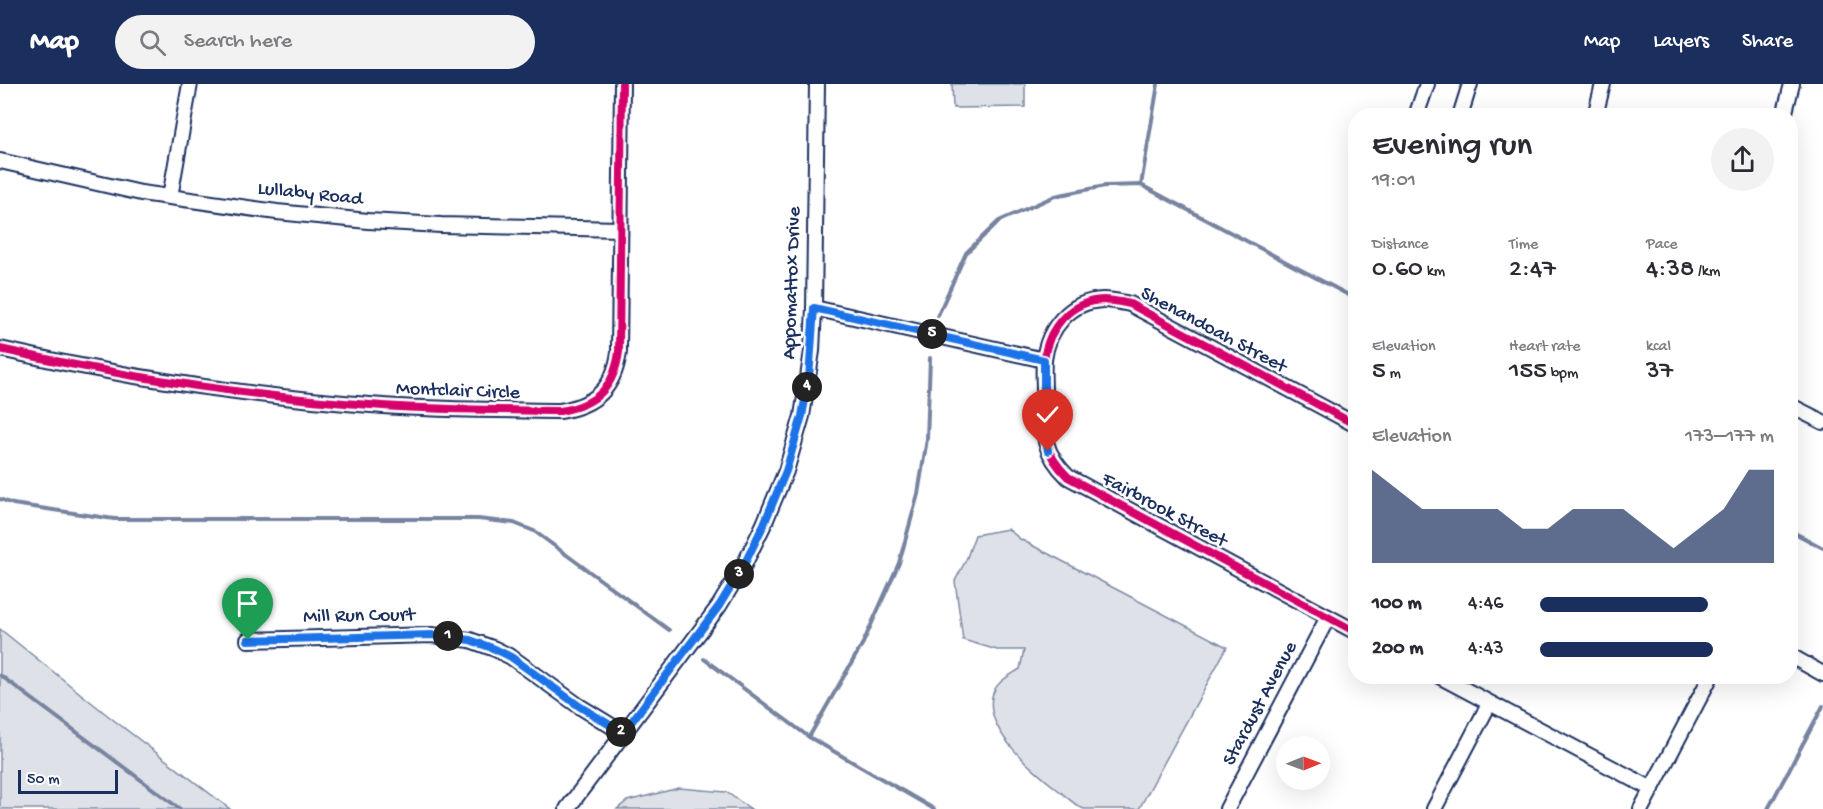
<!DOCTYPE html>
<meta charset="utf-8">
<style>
:root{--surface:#fff;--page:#f2f2f3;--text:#2b2b33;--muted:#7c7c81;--accent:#1b2f5e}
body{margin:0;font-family:"Gochi Hand",sans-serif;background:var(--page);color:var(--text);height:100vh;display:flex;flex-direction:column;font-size:22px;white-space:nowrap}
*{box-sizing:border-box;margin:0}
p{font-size:20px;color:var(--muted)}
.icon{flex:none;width:33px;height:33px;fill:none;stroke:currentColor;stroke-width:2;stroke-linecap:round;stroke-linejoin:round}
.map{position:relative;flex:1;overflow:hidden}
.details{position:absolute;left:1348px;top:24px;width:450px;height:576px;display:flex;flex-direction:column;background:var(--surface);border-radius:24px;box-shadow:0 6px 24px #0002}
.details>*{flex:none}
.needle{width:39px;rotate:89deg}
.fabs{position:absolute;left:1276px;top:652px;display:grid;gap:12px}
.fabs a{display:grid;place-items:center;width:54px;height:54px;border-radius:50%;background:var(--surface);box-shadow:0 6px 24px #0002;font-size:30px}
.scale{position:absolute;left:18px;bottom:15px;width:100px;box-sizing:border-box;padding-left:6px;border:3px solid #1b2f5e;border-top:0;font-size:16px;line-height:21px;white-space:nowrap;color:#1b2f5e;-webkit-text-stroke:4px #fff;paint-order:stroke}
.pin{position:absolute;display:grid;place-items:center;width:51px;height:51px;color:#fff;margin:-62px -26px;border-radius:50% 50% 50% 0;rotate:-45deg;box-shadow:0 0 6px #0007}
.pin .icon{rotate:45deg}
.km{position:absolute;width:30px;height:30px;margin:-15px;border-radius:50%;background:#222;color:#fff;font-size:16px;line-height:30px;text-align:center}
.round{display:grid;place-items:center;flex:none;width:63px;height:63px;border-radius:32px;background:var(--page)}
.head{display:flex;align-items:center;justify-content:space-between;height:102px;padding:0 24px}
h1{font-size:33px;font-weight:600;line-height:45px}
.metrics{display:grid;grid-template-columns:repeat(3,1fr);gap:9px;height:102px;padding:6px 24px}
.metrics div{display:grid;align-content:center}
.metrics b{font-size:26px;font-weight:600}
.metrics small{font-size:16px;font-weight:400}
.metrics p{font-size:16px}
.chart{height:168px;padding:12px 24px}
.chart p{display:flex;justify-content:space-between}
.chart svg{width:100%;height:108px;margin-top:6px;fill:var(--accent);opacity:.7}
ul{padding:0 24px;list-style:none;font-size:20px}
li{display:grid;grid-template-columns:96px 72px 1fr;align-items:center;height:45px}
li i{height:15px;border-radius:8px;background:var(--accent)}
header{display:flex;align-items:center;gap:36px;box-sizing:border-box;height:84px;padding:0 30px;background:var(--accent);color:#fff}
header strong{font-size:28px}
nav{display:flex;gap:33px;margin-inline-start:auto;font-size:21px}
.search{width:420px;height:54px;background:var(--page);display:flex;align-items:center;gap:15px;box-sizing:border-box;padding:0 21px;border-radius:33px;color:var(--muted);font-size:22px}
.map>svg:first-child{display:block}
.green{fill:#dee1e7;stroke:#7c88a2;stroke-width:1.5}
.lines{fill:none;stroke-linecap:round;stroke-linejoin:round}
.stream{stroke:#77839f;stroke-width:4}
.minor-casing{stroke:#1b2f5e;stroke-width:18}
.minor{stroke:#fff;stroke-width:14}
.cycleway-casing{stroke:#fff;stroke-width:11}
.cycleway{stroke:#d6006c;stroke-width:8}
.route-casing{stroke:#fff;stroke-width:12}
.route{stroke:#1a73e8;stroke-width:8}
.labels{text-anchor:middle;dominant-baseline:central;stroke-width:5;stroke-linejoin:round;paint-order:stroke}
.street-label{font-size:20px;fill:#1b2f5e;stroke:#fff}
</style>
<header>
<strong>Map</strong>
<div class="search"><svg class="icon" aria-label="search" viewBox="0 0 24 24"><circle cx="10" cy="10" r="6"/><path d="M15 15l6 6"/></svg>Search here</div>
<nav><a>Map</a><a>Layers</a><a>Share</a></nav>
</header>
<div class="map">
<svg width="1823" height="725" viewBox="0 0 1823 725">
<rect width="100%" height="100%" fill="#fff"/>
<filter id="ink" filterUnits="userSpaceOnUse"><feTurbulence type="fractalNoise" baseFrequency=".0167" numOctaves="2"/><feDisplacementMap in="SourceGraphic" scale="12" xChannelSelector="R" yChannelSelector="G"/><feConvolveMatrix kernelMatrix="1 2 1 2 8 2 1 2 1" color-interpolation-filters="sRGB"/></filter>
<g filter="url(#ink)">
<!-- green -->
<g class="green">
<path d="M952,0H1025V23L953,24Z"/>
<path d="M1008,445L1020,455L1227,563L1139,725C1128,725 1093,725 1084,725C1075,722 1066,712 1058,706C1035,688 985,648 992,613C995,598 1009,592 1020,585L1024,566H997L963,556L955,497L966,476L975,451Z"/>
<path d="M0,545L111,634L230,725H0Z"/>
<path d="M679,704L726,708L751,725H617L627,717Z"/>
</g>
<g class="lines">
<!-- stream -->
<g class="stream">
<path d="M1141,101L1158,0"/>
<path d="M938,231L966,169L999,137L1055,112L1105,102L1141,101L1356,215"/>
<path d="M0,415L13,420L114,435H478L514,439L534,447L669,546"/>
<path d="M1791,447L1823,464"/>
<path d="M704,575L809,653L934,725"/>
<path d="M0,591L180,725"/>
<path d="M809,653L863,559L899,479L918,410L927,355L930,274"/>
<path d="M1768,725L1823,622"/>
</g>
<!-- minor casing -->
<g class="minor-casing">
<g id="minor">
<path d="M1416,32L1427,0"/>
<path d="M1460,32L1470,0"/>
<path d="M1595,32L1603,0"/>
<path d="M1784,32L1792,0"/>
<path d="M0,77L141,109L277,128L368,137L441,141L620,145"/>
<path d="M170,113L190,0"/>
<path d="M814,224L1044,276"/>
<path d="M0,265C126,294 254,313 383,322C442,326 501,326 560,327C596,321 614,304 619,268L622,0"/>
<path d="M1791,322L1823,338"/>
<path d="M1356,341L1130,220C1121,218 1112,216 1103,216C1070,217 1048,244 1044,276C1043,286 1044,297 1044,308C1044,345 1039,365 1068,393L1356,548"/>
<path d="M248,556L432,551L470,556L495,565L511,573L579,622L623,649"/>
<path d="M1791,572L1823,590"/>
<path d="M1439,592L1652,705"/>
<path d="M567,725L719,522L744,481L764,440L786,387L802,332L812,267L814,224L817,0"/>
<path d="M1227,725L1328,533"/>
<path d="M1434,725L1489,620"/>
<path d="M1641,725L1711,592"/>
</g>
</g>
<!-- minor -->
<use href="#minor" class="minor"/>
<!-- cycleway casing -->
<g class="cycleway-casing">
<g id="cycleway">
<path d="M0,265C126,294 254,313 383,322C442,326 501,326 560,327C596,321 614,304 619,268L622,0"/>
<path d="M1356,341L1130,220C1121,218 1112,216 1103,216C1070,217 1048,244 1044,276C1043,286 1044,297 1044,308C1044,345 1039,365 1068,393L1356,548"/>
</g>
</g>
<!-- cycleway -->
<use href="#cycleway" class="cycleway"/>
</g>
</g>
<g class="lines" filter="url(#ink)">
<!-- route casing -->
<g class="route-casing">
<path id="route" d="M248,556L432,551L470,556L495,565L511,573L579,622L623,649L719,522L744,481L764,440L786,387L802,332L809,294L814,224L1044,276V343L1048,367"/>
</g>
<!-- route -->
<use href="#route" class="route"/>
</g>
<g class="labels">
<!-- street labels -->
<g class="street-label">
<text transform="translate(310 111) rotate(6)">Lullaby Road</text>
<text transform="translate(793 199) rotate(-88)">Appomattox Drive</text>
<text transform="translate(1213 247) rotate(28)">Shenandoah Street</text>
<text transform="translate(458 308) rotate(2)">Montclair Circle</text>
<text transform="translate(1164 427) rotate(28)">Fairbrook Street</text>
<text transform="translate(359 533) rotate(-1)">Mill Run Court</text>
<text transform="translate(1261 620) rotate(-62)">Stardust Avenue</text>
</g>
</g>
</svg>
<div class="fabs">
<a><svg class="needle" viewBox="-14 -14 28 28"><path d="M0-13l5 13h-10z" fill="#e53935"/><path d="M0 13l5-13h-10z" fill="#7c7c81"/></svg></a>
</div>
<div class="scale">50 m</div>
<div class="pin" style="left:248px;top:556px;background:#1e9e55"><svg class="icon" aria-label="arrive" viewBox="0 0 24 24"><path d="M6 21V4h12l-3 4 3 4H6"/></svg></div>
<div class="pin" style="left:1048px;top:367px;background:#d93025"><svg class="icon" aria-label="check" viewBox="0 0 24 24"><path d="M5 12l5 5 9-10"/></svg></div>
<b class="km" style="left:448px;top:552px">1</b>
<b class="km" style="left:621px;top:648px">2</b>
<b class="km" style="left:739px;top:490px">3</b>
<b class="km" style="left:807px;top:303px">4</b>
<b class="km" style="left:932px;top:250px">5</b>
<section class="details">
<div class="head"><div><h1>Evening run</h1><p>19:01</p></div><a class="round"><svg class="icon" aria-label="share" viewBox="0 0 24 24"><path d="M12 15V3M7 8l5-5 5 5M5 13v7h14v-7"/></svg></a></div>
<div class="metrics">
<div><p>Distance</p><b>0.60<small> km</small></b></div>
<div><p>Time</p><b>2:47</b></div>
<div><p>Pace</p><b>4:38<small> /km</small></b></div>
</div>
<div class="metrics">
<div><p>Elevation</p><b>5<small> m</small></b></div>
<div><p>Heart rate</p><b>155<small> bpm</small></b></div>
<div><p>kcal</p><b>37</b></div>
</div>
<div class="chart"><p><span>Elevation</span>173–177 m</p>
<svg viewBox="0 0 160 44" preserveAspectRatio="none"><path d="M0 44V6L10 14L20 22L30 22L40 22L50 22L60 30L70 30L80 22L90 22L100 22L110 30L120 38L130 30L140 22L150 6L160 6V44z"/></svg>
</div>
<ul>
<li><b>100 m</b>4:46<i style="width:72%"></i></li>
<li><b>200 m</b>4:43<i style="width:74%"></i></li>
</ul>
</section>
</div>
